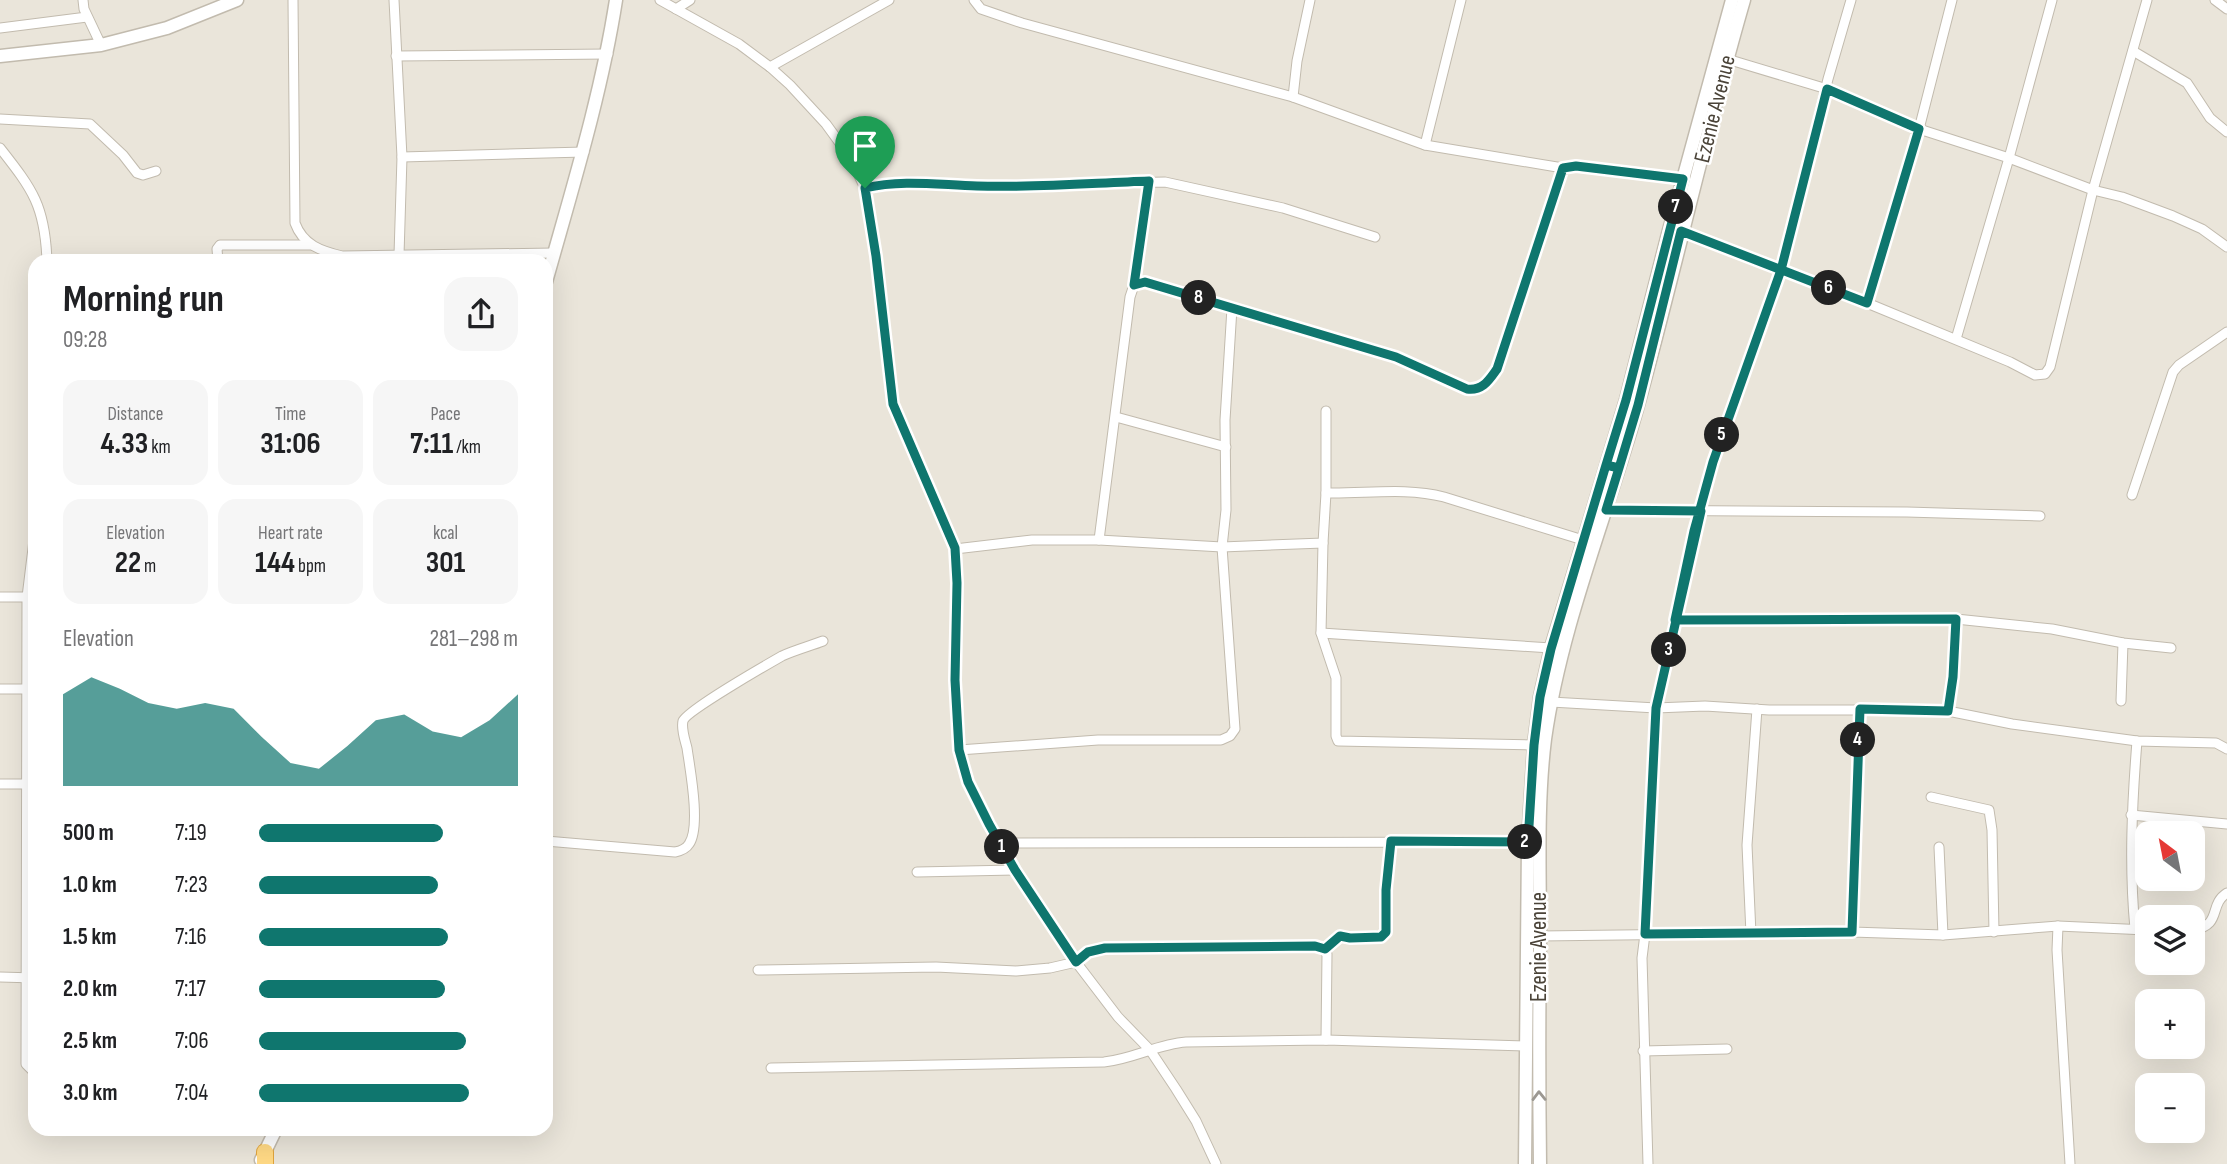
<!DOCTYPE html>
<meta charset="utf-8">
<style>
:root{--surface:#fff;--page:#f6f6f6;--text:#202124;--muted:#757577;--accent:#0f766e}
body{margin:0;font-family:"Sofia Sans Condensed",sans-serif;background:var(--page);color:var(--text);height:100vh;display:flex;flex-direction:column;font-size:26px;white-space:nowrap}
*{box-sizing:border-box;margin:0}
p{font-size:23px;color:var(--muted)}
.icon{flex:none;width:38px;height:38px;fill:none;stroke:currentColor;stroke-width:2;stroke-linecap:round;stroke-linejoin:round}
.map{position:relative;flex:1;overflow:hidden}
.side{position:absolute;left:28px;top:254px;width:525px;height:882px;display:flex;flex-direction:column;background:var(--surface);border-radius:21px;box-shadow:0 7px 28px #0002}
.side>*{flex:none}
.needle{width:46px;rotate:328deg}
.buttons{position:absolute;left:2135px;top:821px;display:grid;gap:14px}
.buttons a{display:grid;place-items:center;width:70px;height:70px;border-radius:14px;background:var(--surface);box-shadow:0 7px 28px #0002;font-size:35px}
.pin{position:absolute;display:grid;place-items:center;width:60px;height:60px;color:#fff;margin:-72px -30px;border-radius:50% 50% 50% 0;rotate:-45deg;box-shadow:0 0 7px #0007}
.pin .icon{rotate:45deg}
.km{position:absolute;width:35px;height:35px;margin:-18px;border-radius:50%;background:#222;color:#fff;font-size:19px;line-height:35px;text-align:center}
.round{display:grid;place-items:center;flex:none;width:74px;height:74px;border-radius:21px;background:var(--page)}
.overview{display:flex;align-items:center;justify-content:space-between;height:119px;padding:0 35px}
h1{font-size:38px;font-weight:700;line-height:52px}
.figures{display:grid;grid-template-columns:repeat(3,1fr);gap:10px;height:119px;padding:7px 35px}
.figures div{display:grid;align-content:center;border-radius:18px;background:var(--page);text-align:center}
.figures b{font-size:30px;font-weight:700}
.figures small{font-size:19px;font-weight:400}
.figures p{font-size:19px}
.chart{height:196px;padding:14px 35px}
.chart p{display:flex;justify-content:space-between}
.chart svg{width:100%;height:126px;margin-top:7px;fill:var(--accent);opacity:.7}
ul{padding:0 35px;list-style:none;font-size:23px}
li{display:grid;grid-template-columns:112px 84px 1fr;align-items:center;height:52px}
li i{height:18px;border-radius:9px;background:var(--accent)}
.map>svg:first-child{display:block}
.residential{fill:#eae5da;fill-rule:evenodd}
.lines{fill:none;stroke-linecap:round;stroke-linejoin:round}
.minor-casing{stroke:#c2bbae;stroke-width:11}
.tertiary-casing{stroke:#c2bbae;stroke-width:15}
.trunk-casing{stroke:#e0a43c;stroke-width:18}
.minor{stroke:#fff;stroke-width:9}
.tertiary{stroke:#fff;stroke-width:12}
.trunk{stroke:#ffd985;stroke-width:16}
.oneway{stroke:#9c9892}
.route-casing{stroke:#fff;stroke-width:14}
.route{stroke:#0f766e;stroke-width:9}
.labels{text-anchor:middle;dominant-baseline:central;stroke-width:5;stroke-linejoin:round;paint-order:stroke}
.street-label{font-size:23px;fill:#4b4439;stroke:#fff}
</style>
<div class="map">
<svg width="2227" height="1164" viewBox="0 0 2227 1164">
<rect width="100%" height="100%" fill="#f6f3ec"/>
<!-- residential -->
<path class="residential" d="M0,0H2227V1164H0ZM35,261H546V1129H35ZM2147,833H2193V878H2147ZM2147,917H2193V962H2147ZM2147,1001H2193V1046H2147ZM2147,1085H2193V1130H2147Z"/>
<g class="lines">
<!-- minor casing -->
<g class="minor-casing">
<g id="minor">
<path d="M83,0L84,9L101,45"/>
<path d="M293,0L295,223C303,245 321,251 342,256L554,253"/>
<path d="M394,0L402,157L399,255"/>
<path d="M660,0L739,44L770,67L790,85L826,124L850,157L865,188L876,256L893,404L955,549L957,583L956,716L959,750L968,782L1015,870L1076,962L1118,1017L1150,1050L1176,1089L1196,1121L1216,1164"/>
<path d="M974,0L981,9L1022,23L1293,97L1425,145L1563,168L1576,166L1683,179"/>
<path d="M2215,0L2227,9"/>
<path d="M676,9L690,0"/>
<path d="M0,28L87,17"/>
<path d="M2133,51L2187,83L2210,118L2227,132"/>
<path d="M396,56L608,54"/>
<path d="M1727,59L1827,89L1919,129L2009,158L2093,190L2122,197L2173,216L2202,229L2227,247"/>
<path d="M770,67L889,0"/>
<path d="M1293,97L1297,61L1310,0"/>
<path d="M0,119L90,124L123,155L137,173L143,175L156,171"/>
<path d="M1425,145L1461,0"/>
<path d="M0,148C33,190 45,206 47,261"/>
<path d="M402,157L584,152"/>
<path d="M865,188L882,184L909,182L978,186L1165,182L1283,208L1375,237"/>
<path d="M1681,231L1867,303L2010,362L2035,375L2045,374L2050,367L2093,190L2147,0"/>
<path d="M218,261L217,249L220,245H310"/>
<path d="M1134,285L1149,181"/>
<path d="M1867,303L1919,129L1952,0"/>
<path d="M1956,339L2009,158L2052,0"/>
<path d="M1326,411V493"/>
<path d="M1116,417L1226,447"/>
<path d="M2132,495L2173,372L2179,365L2227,332"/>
<path d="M1606,510L1907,512L2040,516"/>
<path d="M35,532L27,597L26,1064L35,1073"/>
<path d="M1099,540L1130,297L1134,285L1145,282L1396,357L1467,389C1483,391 1489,380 1497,369L1563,168"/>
<path d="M1323,543L1321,633L1336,678V736L1338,741L1534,745"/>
<path d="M955,549L1032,540H1099L1222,547L1323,543L1326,493C1365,494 1406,487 1444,497L1583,540"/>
<path d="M0,597H35"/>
<path d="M1675,620L1956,619L2052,629L2123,643L2171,648"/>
<path d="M1321,633L1551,648"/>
<path d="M0,689H35"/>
<path d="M2121,701L2123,643"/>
<path d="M1551,702L1656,708L1705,706L1769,710H1924L1948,711L2012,724L2137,741L2216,743L2227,749"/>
<path d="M1948,711L1953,677L1956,619"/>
<path d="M959,750L1098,740H1221L1230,736L1235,729L1222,547L1226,510L1225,420L1232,308"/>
<path d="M0,784H35"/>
<path d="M1931,797L1989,810L1992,830L1994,932"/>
<path d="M2131,815L2227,824"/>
<path d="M546,841L675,852C680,851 686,849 689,844C701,827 690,769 687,748C685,740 681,729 683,721C686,711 768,664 782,656C795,650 810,646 823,641"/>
<path d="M1000,843L1528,842"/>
<path d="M1939,847L1943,935"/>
<path d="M917,872L1015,870"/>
<path d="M2058,926L2057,950L2070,1164"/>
<path d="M2135,929C2129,866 2132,804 2137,741"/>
<path d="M2193,930C2223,925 2208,905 2227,893"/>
<path d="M1852,932L1860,709"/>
<path d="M1751,934L1747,845L1757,709"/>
<path d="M1540,936L1852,932L1943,935L2058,926L2147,930"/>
<path d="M1325,949L1340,936L1369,938L1384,935L1391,841"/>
<path d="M758,970L936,967L1016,971L1050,968L1076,962L1088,952L1105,948L1320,946L1327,954L1326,1040"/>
<path d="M0,977L35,978"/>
<path d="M1643,1051L1727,1049"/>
<path d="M771,1068L1104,1062C1133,1059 1158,1044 1186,1042L1326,1040L1525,1046"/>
<path d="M1648,1164L1642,958L1645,934L1656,708L1694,532L1713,462L1781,270L1828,79L1851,0"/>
</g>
</g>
<!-- tertiary casing -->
<g class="tertiary-casing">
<g id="tertiary">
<path d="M0,56L101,45L167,28L237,0"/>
<path d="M546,282C572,189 601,96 616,0"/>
<path d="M261,1160L276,1129"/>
<path d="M1525,1164L1528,842L1534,745L1540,697L1551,648L1626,400L1668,234L1732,0"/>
<path d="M1540,1164C1539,1088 1539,1012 1540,937C1540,871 1537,804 1545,739C1561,625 1607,516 1638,405C1675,271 1705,134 1744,0"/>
</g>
</g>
<!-- trunk casing -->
<g class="trunk-casing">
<path id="trunk" d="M265,1152V1164"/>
</g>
<!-- minor -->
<use href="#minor" class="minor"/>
<!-- tertiary -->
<use href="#tertiary" class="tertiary"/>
<!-- trunk -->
<use href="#trunk" class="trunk"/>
</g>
<!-- one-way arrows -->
<defs><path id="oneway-chevron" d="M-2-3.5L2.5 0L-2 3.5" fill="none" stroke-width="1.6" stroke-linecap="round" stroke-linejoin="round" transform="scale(1.75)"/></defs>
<use class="oneway" href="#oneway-chevron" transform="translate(1539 1096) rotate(-91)"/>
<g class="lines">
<!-- route casing -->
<g class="route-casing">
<path id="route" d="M865,188L876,256L893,404L955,548L957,583L955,680L959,750L968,782L989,824L1015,870L1076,962L1088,952L1105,948L1315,946L1325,949L1340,936L1350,938L1381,937L1386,932V890L1391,841L1528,842L1534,745L1540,697L1551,649L1606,465L1619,468L1606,510L1701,511L1656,708L1645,934L1852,932L1860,709L1948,711L1953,677L1956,619L1675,620L1694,531L1713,462L1781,270L1827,89L1919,129L1867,303L1681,231L1638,405L1619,468L1606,465L1626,400L1683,179L1576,166L1563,168L1497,369C1489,380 1483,391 1467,389L1396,357L1145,282L1134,285L1149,181C1092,183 1034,188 977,186C939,185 902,179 865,188"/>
</g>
<!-- route -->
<use href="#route" class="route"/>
</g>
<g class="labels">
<!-- street labels -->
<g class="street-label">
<text transform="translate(1715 109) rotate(-76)">Ezenie Avenue</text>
<text transform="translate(1539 947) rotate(-90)">Ezenie Avenue</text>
</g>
</g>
</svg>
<div class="buttons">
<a><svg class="needle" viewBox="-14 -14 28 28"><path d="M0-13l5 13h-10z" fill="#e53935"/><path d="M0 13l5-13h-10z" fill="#757577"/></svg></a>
<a><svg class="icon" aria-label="layers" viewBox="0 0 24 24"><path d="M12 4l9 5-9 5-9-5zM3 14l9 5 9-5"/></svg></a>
<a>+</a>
<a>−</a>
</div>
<div class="pin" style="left:865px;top:188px;background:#1e9e55"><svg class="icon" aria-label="arrive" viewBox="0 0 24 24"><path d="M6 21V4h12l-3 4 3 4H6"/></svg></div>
<b class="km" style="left:1002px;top:847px">1</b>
<b class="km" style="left:1525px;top:842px">2</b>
<b class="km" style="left:1669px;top:650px">3</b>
<b class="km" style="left:1858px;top:740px">4</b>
<b class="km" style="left:1722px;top:435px">5</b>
<b class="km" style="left:1829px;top:288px">6</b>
<b class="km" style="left:1676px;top:207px">7</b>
<b class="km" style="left:1199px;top:298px">8</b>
<section class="side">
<div class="overview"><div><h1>Morning run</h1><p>09:28</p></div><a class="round"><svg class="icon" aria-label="share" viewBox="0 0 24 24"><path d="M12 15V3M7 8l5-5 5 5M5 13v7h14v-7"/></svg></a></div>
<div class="figures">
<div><p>Distance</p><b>4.33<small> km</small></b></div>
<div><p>Time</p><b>31:06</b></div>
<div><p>Pace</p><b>7:11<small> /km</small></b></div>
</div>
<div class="figures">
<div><p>Elevation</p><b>22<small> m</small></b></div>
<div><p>Heart rate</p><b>144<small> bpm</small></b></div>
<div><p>kcal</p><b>301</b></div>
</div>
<div class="chart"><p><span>Elevation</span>281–298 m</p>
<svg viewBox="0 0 160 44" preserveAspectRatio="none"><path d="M0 44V12L10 6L20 10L30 15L40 17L50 15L60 17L70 27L80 36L90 38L100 30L110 21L120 19L130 25L140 27L150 21L160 12V44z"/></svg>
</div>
<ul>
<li><b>500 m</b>7:19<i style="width:71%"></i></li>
<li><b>1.0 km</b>7:23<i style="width:69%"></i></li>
<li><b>1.5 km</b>7:16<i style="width:73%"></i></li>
<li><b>2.0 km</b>7:17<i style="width:72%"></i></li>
<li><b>2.5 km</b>7:06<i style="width:80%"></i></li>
<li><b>3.0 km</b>7:04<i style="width:81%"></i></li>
</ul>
</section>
</div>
